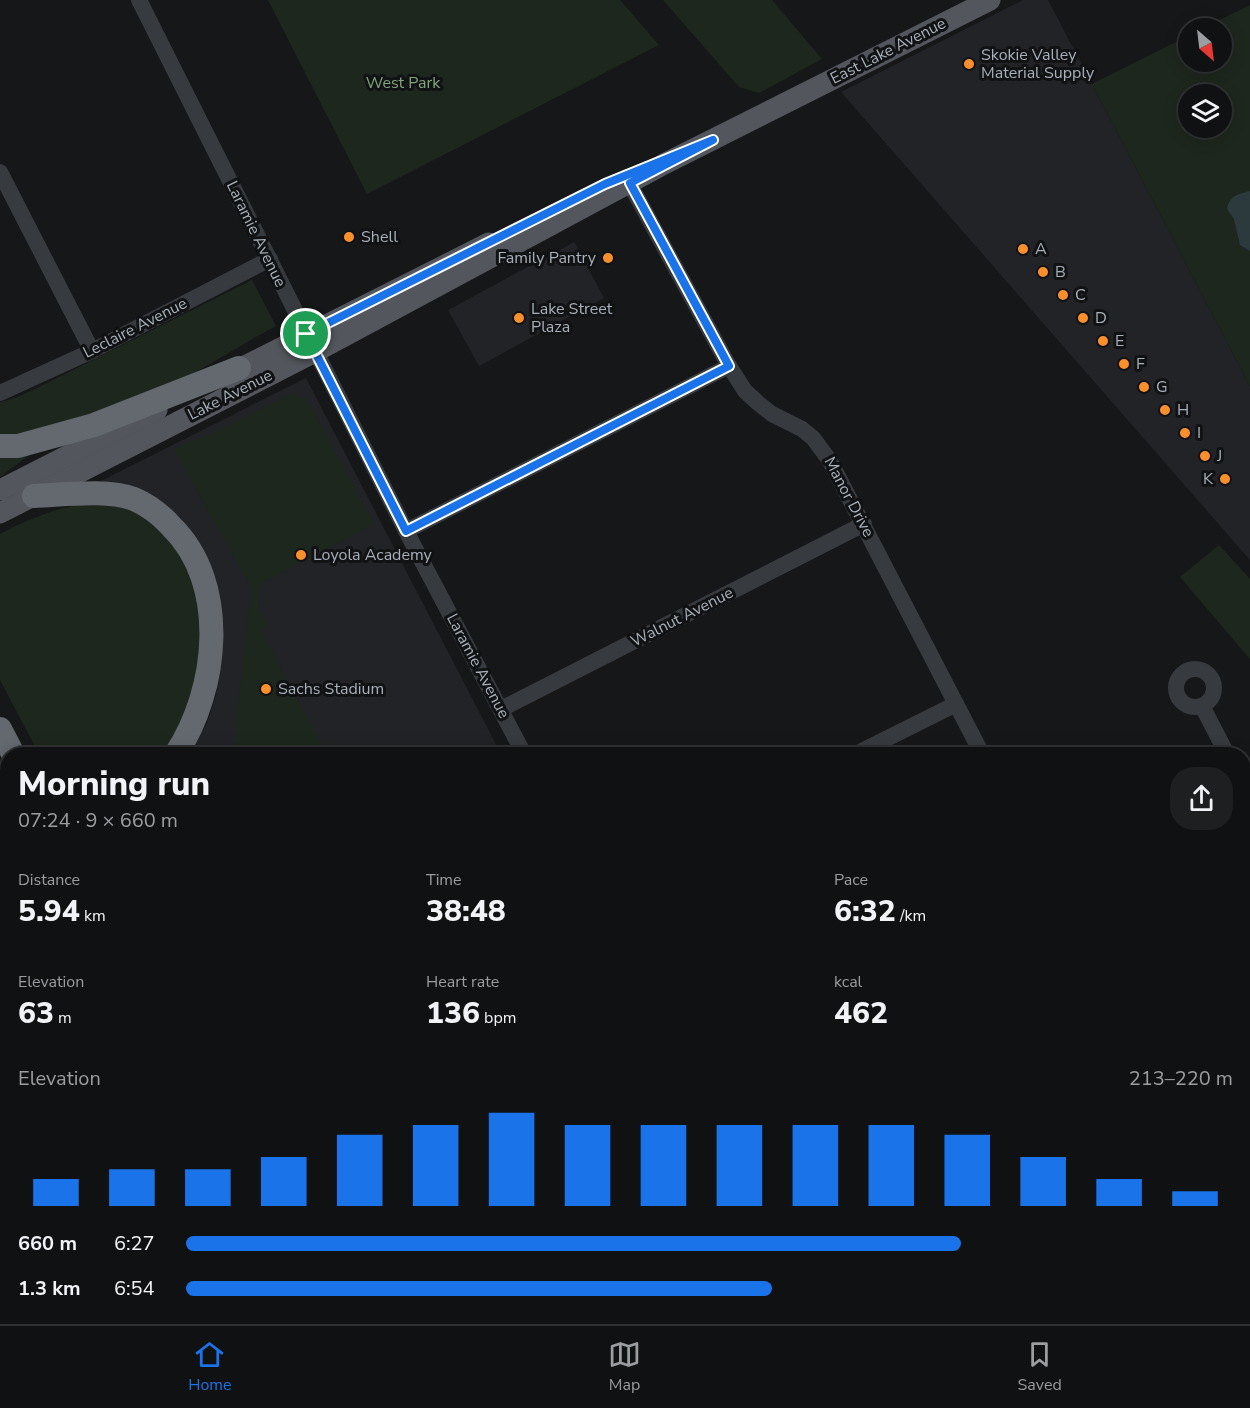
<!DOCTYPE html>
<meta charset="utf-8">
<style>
:root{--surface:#101113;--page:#1e1f21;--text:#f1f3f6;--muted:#9c9da0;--line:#303133;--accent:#1a73e8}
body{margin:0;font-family:"Nunito Sans",sans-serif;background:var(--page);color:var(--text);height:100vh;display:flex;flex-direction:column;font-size:22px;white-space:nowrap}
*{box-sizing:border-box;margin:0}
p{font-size:20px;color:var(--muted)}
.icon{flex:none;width:33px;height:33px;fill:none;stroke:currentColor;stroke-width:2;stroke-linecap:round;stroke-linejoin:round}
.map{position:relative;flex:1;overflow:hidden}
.details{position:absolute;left:0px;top:747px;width:1251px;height:578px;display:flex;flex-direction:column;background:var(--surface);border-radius:24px 24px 0 0;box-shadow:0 3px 15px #0003,0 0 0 2px var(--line)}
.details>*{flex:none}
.needle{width:39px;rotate:152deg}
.fabs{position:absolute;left:1178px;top:18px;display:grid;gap:12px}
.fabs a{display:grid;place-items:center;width:54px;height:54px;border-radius:50%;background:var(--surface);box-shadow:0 3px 15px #0003,0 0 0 2px var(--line);font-size:30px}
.pin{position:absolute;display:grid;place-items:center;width:51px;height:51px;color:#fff;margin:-26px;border:3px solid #fff;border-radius:50%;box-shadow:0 2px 6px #0007}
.round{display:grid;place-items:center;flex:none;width:63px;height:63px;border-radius:24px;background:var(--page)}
.summary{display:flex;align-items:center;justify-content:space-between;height:102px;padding:0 18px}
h1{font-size:33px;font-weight:800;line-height:45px}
.metrics{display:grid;grid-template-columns:repeat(3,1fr);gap:9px;height:102px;padding:6px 18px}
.metrics div{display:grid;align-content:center}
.metrics b{font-size:30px;font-weight:800}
.metrics small{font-size:16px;font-weight:400}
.metrics p{font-size:16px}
.chart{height:168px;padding:12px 18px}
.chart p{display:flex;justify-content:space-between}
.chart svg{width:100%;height:108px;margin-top:6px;stroke:var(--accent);stroke-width:6}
ul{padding:0 18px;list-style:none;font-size:20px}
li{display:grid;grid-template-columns:96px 72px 1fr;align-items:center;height:45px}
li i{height:15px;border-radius:8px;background:var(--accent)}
.tabs{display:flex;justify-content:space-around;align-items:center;height:84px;border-top:2px solid var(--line);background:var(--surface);font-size:16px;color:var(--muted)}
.tabs a{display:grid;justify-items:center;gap:3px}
.tabs .selected{color:var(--accent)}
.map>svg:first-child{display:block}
.built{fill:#222326}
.green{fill:#1e271e;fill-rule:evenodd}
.water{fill:#2c393d}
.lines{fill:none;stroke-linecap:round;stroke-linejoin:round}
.minor{stroke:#373a3e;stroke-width:16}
.major{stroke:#53575d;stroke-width:21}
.highway{stroke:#63696f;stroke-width:24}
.route-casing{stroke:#fff;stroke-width:12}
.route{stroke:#1a73e8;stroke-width:8}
.poi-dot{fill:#fb8f2c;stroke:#111214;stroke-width:2}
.labels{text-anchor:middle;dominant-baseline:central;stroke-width:6;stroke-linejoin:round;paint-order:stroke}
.street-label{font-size:16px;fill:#a8b0b9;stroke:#111214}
.poi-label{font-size:16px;fill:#a8b0b9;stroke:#111214;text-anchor:start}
.park-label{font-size:16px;fill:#83a57e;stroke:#111214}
</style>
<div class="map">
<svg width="1250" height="1324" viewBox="0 0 1250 1324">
<rect width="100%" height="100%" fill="#161719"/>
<!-- built -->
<g class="built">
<path d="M1023,0H1048L1250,386V560L841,92Z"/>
<path d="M574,242L604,298L479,366L448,310Z"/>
<path d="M306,378L501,754H190L207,723L216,695L221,657L223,627L221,604L212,571L197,539L180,517L157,501L97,483Z"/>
<path d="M0,969L8,983V1317H178L182,1324H0Z"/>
<path d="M328,1317H793L797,1324H332Z"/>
</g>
<!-- green -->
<g class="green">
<path d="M268,0H620L659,45L367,194Z"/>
<path d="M663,0H772L822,59L759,93L739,87Z"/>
<path d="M1250,5V386L1092,84L1188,36V62H1221V28H1203ZM1188,94H1221V128H1188Z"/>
<path d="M252,280L276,326C232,349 192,377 146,397C100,417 49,428 0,438V402L15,398L35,389Z"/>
<path d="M292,393L307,399L374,524L260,584C253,602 261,610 269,626L261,630L327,754H233L251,588L174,449L230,425Z"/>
<path d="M36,450L0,477V453Z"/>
<path d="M88,503C103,504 119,504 133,511C144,515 154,525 162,533C204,573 206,638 194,692C190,712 174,736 166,754H39L0,680V534C28,519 56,508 88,503Z"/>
<path d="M1219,545L1250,579V659L1180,577Z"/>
<path d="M0,850L7,864V983L0,969Z"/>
<path d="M178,1317H241L244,1324H182Z"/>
<path d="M847,1317H973L977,1324H851Z"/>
</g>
<!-- water -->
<path class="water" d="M1250,191V251L1240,245L1234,219L1227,209C1229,196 1238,194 1250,191Z"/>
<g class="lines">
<!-- minor -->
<g class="minor">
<path d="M139,0L406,531L524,754"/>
<path d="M0,172L92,351"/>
<path d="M626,177L729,366L745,391L758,403L772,414L802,429L813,438L830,461L982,754"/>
<path d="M0,393L92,351L270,259"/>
<path d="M406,531L729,366"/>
<circle cx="1195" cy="688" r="19"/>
<path d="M1202,706L1227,754"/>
<path d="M501,709L864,524"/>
<path d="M856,754L956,704"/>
<path d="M1244,787L1250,799"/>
<path d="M1244,1236L1250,1233"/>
<path d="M815,1317L819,1324"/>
<path d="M1210,1317L1214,1324"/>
<path d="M1074,1324L1088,1317"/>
</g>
<!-- major -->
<g class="major">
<path d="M225,376L489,243"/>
<path d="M0,490L157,410"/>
<path d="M0,513L315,352L666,163L990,0"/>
</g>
<!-- highway -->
<g class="highway">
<path d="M0,446H18L94,425L239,368"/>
<path d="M34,496C64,495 106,489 134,499C148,505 161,515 171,526C230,584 218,690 176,754"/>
<path d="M0,729L13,754"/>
<path d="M0,809L8,823"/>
<path d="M262,1317L266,1324"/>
<path d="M298,1317L302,1324"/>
</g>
</g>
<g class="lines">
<!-- route casing -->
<g class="route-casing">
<path id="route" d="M713,140L630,183L729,366L406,531L306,334L605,184Z"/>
</g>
<!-- route -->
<use href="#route" class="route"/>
</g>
<!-- markers -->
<g class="poi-dot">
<circle cx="969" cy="64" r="6"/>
<circle cx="349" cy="237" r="6"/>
<circle cx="1023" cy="249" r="6"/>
<circle cx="608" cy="258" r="6"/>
<circle cx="1043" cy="272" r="6"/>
<circle cx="1063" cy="295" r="6"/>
<circle cx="519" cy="318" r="6"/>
<circle cx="1083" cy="318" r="6"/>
<circle cx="1103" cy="341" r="6"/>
<circle cx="1124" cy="364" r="6"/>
<circle cx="1144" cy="387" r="6"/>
<circle cx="1165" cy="410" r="6"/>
<circle cx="1185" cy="433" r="6"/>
<circle cx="1205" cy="456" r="6"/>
<circle cx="1225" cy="479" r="6"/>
<circle cx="301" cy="555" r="6"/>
<circle cx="266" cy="689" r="6"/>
</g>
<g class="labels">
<!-- street labels -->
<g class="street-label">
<text transform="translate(888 51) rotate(-27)">East Lake Avenue</text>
<text transform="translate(256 234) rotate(64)">Laramie Avenue</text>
<text transform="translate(135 328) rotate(-27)">Leclaire Avenue</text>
<text transform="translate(230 395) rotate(-27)">Lake Avenue</text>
<text transform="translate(849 497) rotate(62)">Manor Drive</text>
<text transform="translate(682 617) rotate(-27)">Walnut Avenue</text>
<text transform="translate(478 666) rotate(62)">Laramie Avenue</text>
</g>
<!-- poi labels -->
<g class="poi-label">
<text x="981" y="55">Skokie Valley<tspan x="981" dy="18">Material Supply</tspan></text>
<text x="361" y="237">Shell</text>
<text x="1035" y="249">A</text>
<text x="596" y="258" text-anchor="end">Family Pantry</text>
<text x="1055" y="272">B</text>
<text x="1075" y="295">C</text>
<text x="531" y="309">Lake Street<tspan x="531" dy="18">Plaza</tspan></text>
<text x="1095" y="318">D</text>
<text x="1115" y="341">E</text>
<text x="1136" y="364">F</text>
<text x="1156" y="387">G</text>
<text x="1177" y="410">H</text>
<text x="1197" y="433">I</text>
<text x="1217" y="456">J</text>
<text x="1213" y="479" text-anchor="end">K</text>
<text x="313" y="555">Loyola Academy</text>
<text x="278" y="689">Sachs Stadium</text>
</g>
<!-- park labels -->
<g class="park-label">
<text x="403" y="83">West Park</text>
</g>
</g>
</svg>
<div class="fabs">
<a><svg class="needle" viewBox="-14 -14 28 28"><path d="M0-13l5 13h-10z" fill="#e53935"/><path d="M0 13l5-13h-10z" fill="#9c9da0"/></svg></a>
<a><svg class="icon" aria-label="layers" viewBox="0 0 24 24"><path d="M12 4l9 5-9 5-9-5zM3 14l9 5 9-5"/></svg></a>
</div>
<div class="pin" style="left:306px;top:334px;background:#1e9e55"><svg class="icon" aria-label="arrive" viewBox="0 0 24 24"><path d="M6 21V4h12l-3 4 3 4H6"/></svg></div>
<section class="details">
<div class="summary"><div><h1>Morning run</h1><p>07:24 · 9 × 660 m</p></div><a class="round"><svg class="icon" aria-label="share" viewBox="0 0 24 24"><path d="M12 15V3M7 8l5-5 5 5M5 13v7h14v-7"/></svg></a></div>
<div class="metrics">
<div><p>Distance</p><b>5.94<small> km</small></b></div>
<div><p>Time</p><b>38:48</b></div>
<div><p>Pace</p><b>6:32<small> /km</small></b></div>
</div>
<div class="metrics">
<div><p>Elevation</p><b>63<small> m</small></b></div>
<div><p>Heart rate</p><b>136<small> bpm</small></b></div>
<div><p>kcal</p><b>462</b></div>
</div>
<div class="chart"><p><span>Elevation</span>213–220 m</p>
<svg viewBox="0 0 160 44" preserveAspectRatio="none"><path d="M5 44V33M15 44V29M25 44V29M35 44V24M45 44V15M55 44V11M65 44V6M75 44V11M85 44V11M95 44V11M105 44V11M115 44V11M125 44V15M135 44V24M145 44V33M155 44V38"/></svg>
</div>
<ul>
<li><b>660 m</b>6:27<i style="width:74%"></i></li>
<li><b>1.3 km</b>6:54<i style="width:56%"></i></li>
</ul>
</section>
</div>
<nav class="tabs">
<a class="selected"><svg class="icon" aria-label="home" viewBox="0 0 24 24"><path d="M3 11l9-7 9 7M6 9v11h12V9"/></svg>Home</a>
<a><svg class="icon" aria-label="map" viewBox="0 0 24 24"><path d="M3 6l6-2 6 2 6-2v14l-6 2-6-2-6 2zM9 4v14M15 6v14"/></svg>Map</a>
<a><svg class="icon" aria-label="saved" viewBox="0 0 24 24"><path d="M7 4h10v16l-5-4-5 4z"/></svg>Saved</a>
</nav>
